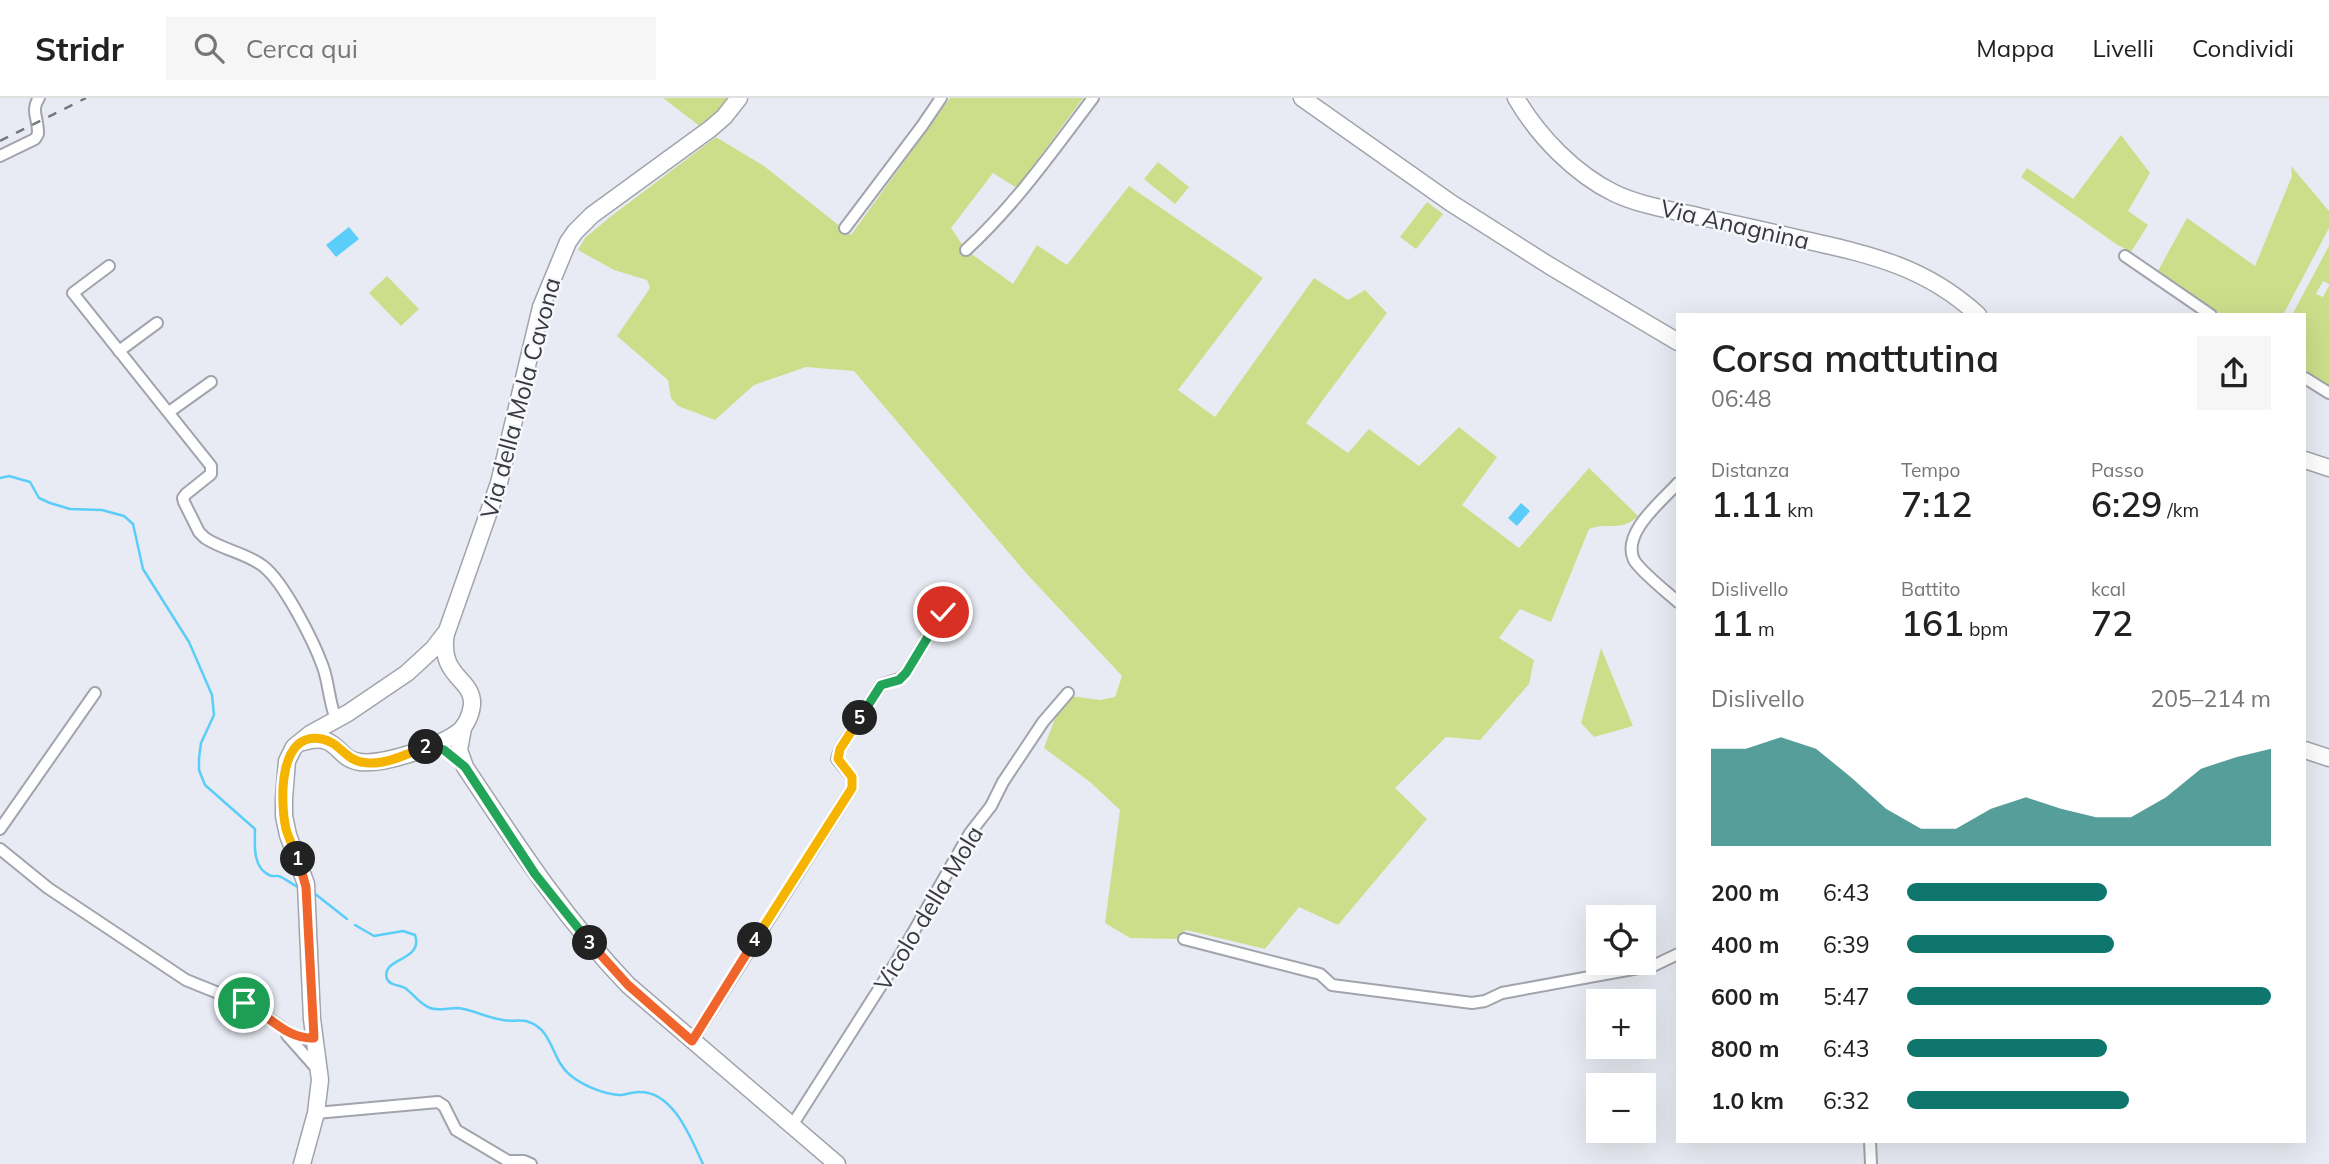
<!DOCTYPE html>
<html lang="it">
<meta charset="utf-8">
<style>
:root{--surface:#fff;--page:#f6f6f6;--text:#222;--muted:#767676;--line:#e0e0e0;--accent:#0f766e}
body{margin:0;font-family:Mulish,sans-serif;background:var(--page);color:var(--text);height:100vh;display:flex;flex-direction:column;font-size:26px;white-space:nowrap}
*{box-sizing:border-box;margin:0}
p{font-size:23px;color:var(--muted)}
.icon{flex:none;width:38px;height:38px;fill:none;stroke:currentColor;stroke-width:2;stroke-linecap:round;stroke-linejoin:round}
.map{position:relative;flex:1;overflow:hidden}
.side{position:absolute;left:1676px;top:215px;width:630px;height:830px;display:flex;flex-direction:column;background:var(--surface);border-radius:0px;box-shadow:0 7px 28px #0002}
.side>*{flex:none}
.fabs{position:absolute;left:1586px;top:807px;display:grid;gap:14px}
.fabs a{display:grid;place-items:center;width:70px;height:70px;border-radius:0px;background:var(--surface);box-shadow:0 7px 28px #0002;font-size:35px}
.pin{position:absolute;display:grid;place-items:center;width:60px;height:60px;color:#fff;margin:-30px;border:4px solid #fff;border-radius:50%;box-shadow:0 2px 7px #0007}
.km{position:absolute;width:35px;height:35px;margin:-18px;border-radius:50%;background:#222;color:#fff;font-size:19px;line-height:35px;text-align:center}
.round{display:grid;place-items:center;flex:none;width:74px;height:74px;border-radius:0px;background:var(--page)}
.headline{display:flex;align-items:center;justify-content:space-between;height:119px;padding:0 35px}
h1{font-size:38px;font-weight:600;line-height:52px}
.metrics{display:grid;grid-template-columns:repeat(3,1fr);gap:10px;height:119px;padding:7px 35px}
.metrics div{display:grid;align-content:center}
.metrics b{font-size:35px;font-weight:600}
.metrics small{font-size:19px;font-weight:400}
.metrics p{font-size:19px}
.chart{height:196px;padding:14px 35px}
.chart p{display:flex;justify-content:space-between}
.chart svg{width:100%;height:126px;margin-top:7px;fill:var(--accent);opacity:.7}
ul{padding:0 35px;list-style:none;font-size:23px}
li{display:grid;grid-template-columns:112px 84px 1fr;align-items:center;height:52px}
li i{height:18px;border-radius:9px;background:var(--accent)}
header{display:flex;align-items:center;gap:42px;box-sizing:border-box;height:98px;padding:0 35px;background:var(--surface);border-bottom:2px solid var(--line)}
header strong{font-size:33px}
nav{display:flex;gap:38px;margin-inline-start:auto;font-size:24px}
.search{width:490px;height:63px;background:var(--page);display:flex;align-items:center;gap:18px;box-sizing:border-box;padding:0 24px;border-radius:0px;color:var(--muted);font-size:26px}
.map>svg:first-child{display:block}
.green{fill:#cdde8b}
.water{fill:#5acdf8}
.lines{fill:none;stroke-linecap:round;stroke-linejoin:round}
.stream{stroke:#5acdf8;stroke-width:2.5}
.street-casing{stroke:#a2a4ad;stroke-width:14}
.secondary-casing{stroke:#a2a4ad;stroke-width:19}
.street{stroke:#fff;stroke-width:10}
.secondary{stroke:#fff;stroke-width:16}
.rail{stroke:#76777d;stroke-width:2.5;stroke-dasharray:9 9;stroke-linecap:butt}
.split-1-casing{stroke:#fff;stroke-width:14}
.split-2-casing{stroke:#fff;stroke-width:14}
.split-3-casing{stroke:#fff;stroke-width:14}
.split-4-casing{stroke:#fff;stroke-width:14}
.split-5-casing{stroke:#fff;stroke-width:14}
.split-6-casing{stroke:#fff;stroke-width:14}
.split-1{stroke:#f0652b;stroke-width:9}
.split-2{stroke:#f5b400;stroke-width:9}
.split-3{stroke:#22a559;stroke-width:9}
.split-4{stroke:#f0652b;stroke-width:9}
.split-5{stroke:#f5b400;stroke-width:9}
.split-6{stroke:#22a559;stroke-width:9}
.labels{text-anchor:middle;dominant-baseline:central;stroke-width:5;stroke-linejoin:round;paint-order:stroke}
.street-label{font-size:24px;fill:#39393d;stroke:#f7f8fe}
</style>
<header>
<strong>Stridr</strong>
<div class="search"><svg class="icon" aria-label="search" viewBox="0 0 24 24"><circle cx="10" cy="10" r="6"/><path d="M15 15l6 6"/></svg>Cerca qui</div>
<nav><a>Mappa</a><a>Livelli</a><a>Condividi</a></nav>
</header>
<div class="map">
<svg width="2329" height="1066" viewBox="0 0 2329 1066">
<rect width="100%" height="100%" fill="#e9ebf4"/>
<!-- green -->
<g class="green">
<path d="M663,0H732L722,14L701,29Z"/>
<path d="M950,0H1083L1017,90L993,75L951,130L966,152L1013,186L1037,147L1067,167L1129,88L1263,180L1178,292L1215,319L1314,180L1348,202L1365,192L1387,215L1306,325L1348,355L1369,331L1419,368L1459,329L1497,359L1462,407L1519,450L1589,370L1638,418C1623,434 1607,424 1589,431L1551,524L1520,511L1499,540L1534,562L1529,586L1480,642L1446,639L1395,690L1427,721L1338,827L1299,809L1265,851L1186,832L1179,841L1130,840L1105,825L1120,712L1090,684L1044,650L1059,610L1070,598L1100,602L1115,599L1122,578L1026,475L854,273L806,269L754,287L715,322L678,308L671,300L668,282L617,238L650,190L647,182L614,172L578,152L585,140L610,119L716,39L764,68L851,137Z"/>
<path d="M2121,37L2150,75L2128,113L2148,127L2131,154L2116,146L2021,79L2027,70L2073,101Z"/>
<path d="M1158,64L1189,89L1175,106L1144,81Z"/>
<path d="M2291,68L2329,113V130L2283,217H2222L2158,173L2187,120L2255,168L2292,78Z"/>
<path d="M1427,104L1443,116L1416,151L1400,139Z"/>
<path d="M2329,148V186L2323,183L2316,196L2323,199L2329,188V288L2305,272V217H2292Z"/>
<path d="M387,178L419,211L401,228L369,195Z"/>
<path d="M1601,550L1633,628L1594,639L1581,625Z"/>
</g>
<!-- water -->
<g class="water">
<path d="M349,129L359,141L336,159L326,147Z"/>
<path d="M1521,405L1530,413L1517,428L1508,420Z"/>
</g>
<g class="lines">
<!-- stream -->
<g class="stream">
<path d="M0,380L9,378L30,384L39,400L50,405L70,411L102,412L124,418L133,426L143,471L189,544L212,597L214,617L201,645L199,660V672L205,687L255,731C255,746 252,769 269,777C276,780 274,776 281,779C287,782 293,787 300,790"/>
<path d="M314,795L347,821"/>
<path d="M355,827L374,838L403,833L415,837C424,864 380,859 387,881C390,888 400,887 405,890C414,896 419,906 430,910C438,913 448,910 457,910C472,911 487,920 503,922C512,924 521,921 529,924C553,932 552,963 570,977C582,987 603,996 619,997C626,997 633,993 640,994C674,994 691,1041 703,1066"/>
</g>
<!-- street casing -->
<g class="street-casing">
<g id="street">
<path d="M0,58L35,41L38,36C39,22 30,12 39,0"/>
<path d="M845,130L922,28L941,0"/>
<path d="M966,152C1015,107 1053,53 1093,0"/>
<path d="M2125,158L2211,217"/>
<path d="M109,168L73,195L211,368V376L186,396L183,400L184,404L199,434L205,440C223,452 246,455 263,468C284,484 314,544 323,569C329,586 329,604 336,621"/>
<path d="M119,253L157,225"/>
<path d="M2305,280L2329,295"/>
<path d="M169,314L211,284"/>
<path d="M1678,385C1662,403 1621,435 1634,462C1640,473 1668,495 1678,504"/>
<path d="M0,731L95,595"/>
<path d="M0,751L48,790L186,882L253,909L295,939L314,940"/>
<path d="M1184,841L1320,876L1332,887L1472,905L1485,903L1502,895L1655,867L1678,856"/>
<path d="M287,937L318,972"/>
<path d="M692,943L852,690V679L837,661L840,651L881,587L899,581L906,575L943,514L963,510"/>
<path d="M316,1015L438,1004L444,1008L456,1032L508,1063H524L531,1066"/>
<path d="M791,1029L898,861L970,735L991,708L1003,684L1043,624L1068,595"/>
<path d="M1870,1043L1871,1066"/>
</g>
</g>
<!-- secondary casing -->
<g class="secondary-casing">
<g id="secondary">
<path d="M1302,0L1451,105L1550,168L1678,244"/>
<path d="M1516,0C1538,38 1575,76 1614,95C1641,108 1673,112 1701,119C1736,126 1771,134 1805,142C1872,157 1926,169 1978,217"/>
<path d="M2305,362L2329,370"/>
<path d="M463,630L459,652L465,669C517,747 563,819 628,887L837,1066"/>
<path d="M303,644C339,633 335,661 360,664C383,667 437,649 457,635C465,630 471,617 472,607C474,580 438,580 446,535"/>
<path d="M2305,652L2329,660"/>
<path d="M302,1066L316,1015L320,982L312,921L306,786L288,737L284,718V700L287,663L294,649L310,636L348,615L407,575L433,551L447,533L499,385L541,209L568,144L575,134L592,117L710,31L724,19L739,0"/>
</g>
</g>
<!-- street -->
<use href="#street" class="street"/>
<!-- secondary -->
<use href="#secondary" class="secondary"/>
<!-- rail -->
<path class="rail" d="M0,43L86,0"/>
</g>
<g class="lines">
<!-- split-1 casing -->
<g class="split-1-casing">
<path id="split-1" d="M244,905C269,916 286,942 314,940L306,789L298,761"/>
</g>
<!-- split-2 casing -->
<g class="split-2-casing">
<path id="split-2" d="M298,761C294,751 289,741 286,731C280,704 278,632 322,641C342,645 344,664 369,665C388,666 409,655 426,649"/>
</g>
<!-- split-3 casing -->
<g class="split-3-casing">
<path id="split-3" d="M426,649L432,648L444,652L465,669L535,776L590,845"/>
</g>
<!-- split-4 casing -->
<g class="split-4-casing">
<path id="split-4" d="M590,845L628,887L692,943L755,842"/>
</g>
<!-- split-5 casing -->
<g class="split-5-casing">
<path id="split-5" d="M755,842L852,690V679L838,661L840,651L860,620"/>
</g>
<!-- split-6 casing -->
<g class="split-6-casing">
<path id="split-6" d="M860,620L881,587L899,582L906,575L943,514"/>
</g>
<!-- split-1 -->
<use href="#split-1" class="split-1"/>
<!-- split-2 -->
<use href="#split-2" class="split-2"/>
<!-- split-3 -->
<use href="#split-3" class="split-3"/>
<!-- split-4 -->
<use href="#split-4" class="split-4"/>
<!-- split-5 -->
<use href="#split-5" class="split-5"/>
<!-- split-6 -->
<use href="#split-6" class="split-6"/>
</g>
<g class="labels">
<!-- street labels -->
<g class="street-label">
<text transform="translate(1735 126) rotate(13)">Via Anagnina</text>
<text transform="translate(520 300) rotate(-75)">Via della Mola Cavona</text>
<text transform="translate(928 810) rotate(-59)">Vicolo della Mola</text>
</g>
</g>
</svg>
<div class="fabs">
<a><svg class="icon" aria-label="locate" viewBox="0 0 24 24"><circle cx="12" cy="12" r="6"/><path d="M12 2v4M12 18v4M2 12h4M18 12h4"/></svg></a>
<a>+</a>
<a>−</a>
</div>
<div class="pin" style="left:244px;top:905px;background:#1e9e55"><svg class="icon" aria-label="arrive" viewBox="0 0 24 24"><path d="M6 21V4h12l-3 4 3 4H6"/></svg></div>
<div class="pin" style="left:943px;top:514px;background:#d93025"><svg class="icon" aria-label="check" viewBox="0 0 24 24"><path d="M5 12l5 5 9-10"/></svg></div>
<b class="km" style="left:298px;top:761px">1</b>
<b class="km" style="left:426px;top:649px">2</b>
<b class="km" style="left:590px;top:845px">3</b>
<b class="km" style="left:755px;top:842px">4</b>
<b class="km" style="left:860px;top:620px">5</b>
<section class="side">
<div class="headline"><div><h1>Corsa mattutina</h1><p>06:48</p></div><a class="round"><svg class="icon" aria-label="share" viewBox="0 0 24 24"><path d="M12 15V3M7 8l5-5 5 5M5 13v7h14v-7"/></svg></a></div>
<div class="metrics">
<div><p>Distanza</p><b>1.11<small> km</small></b></div>
<div><p>Tempo</p><b>7:12</b></div>
<div><p>Passo</p><b>6:29<small> /km</small></b></div>
</div>
<div class="metrics">
<div><p>Dislivello</p><b>11<small> m</small></b></div>
<div><p>Battito</p><b>161<small> bpm</small></b></div>
<div><p>kcal</p><b>72</b></div>
</div>
<div class="chart"><p><span>Dislivello</span>205–214 m</p>
<svg viewBox="0 0 160 44" preserveAspectRatio="none"><path d="M0 44V10L10 10L20 6L30 10L40 20L50 31L60 38L70 38L80 31L90 27L100 31L110 34L120 34L130 27L140 17L150 13L160 10V44z"/></svg>
</div>
<ul>
<li><b>200 m</b>6:43<i style="width:55%"></i></li>
<li><b>400 m</b>6:39<i style="width:57%"></i></li>
<li><b>600 m</b>5:47<i style="width:100%"></i></li>
<li><b>800 m</b>6:43<i style="width:55%"></i></li>
<li><b>1.0 km</b>6:32<i style="width:61%"></i></li>
</ul>
</section>
</div>
